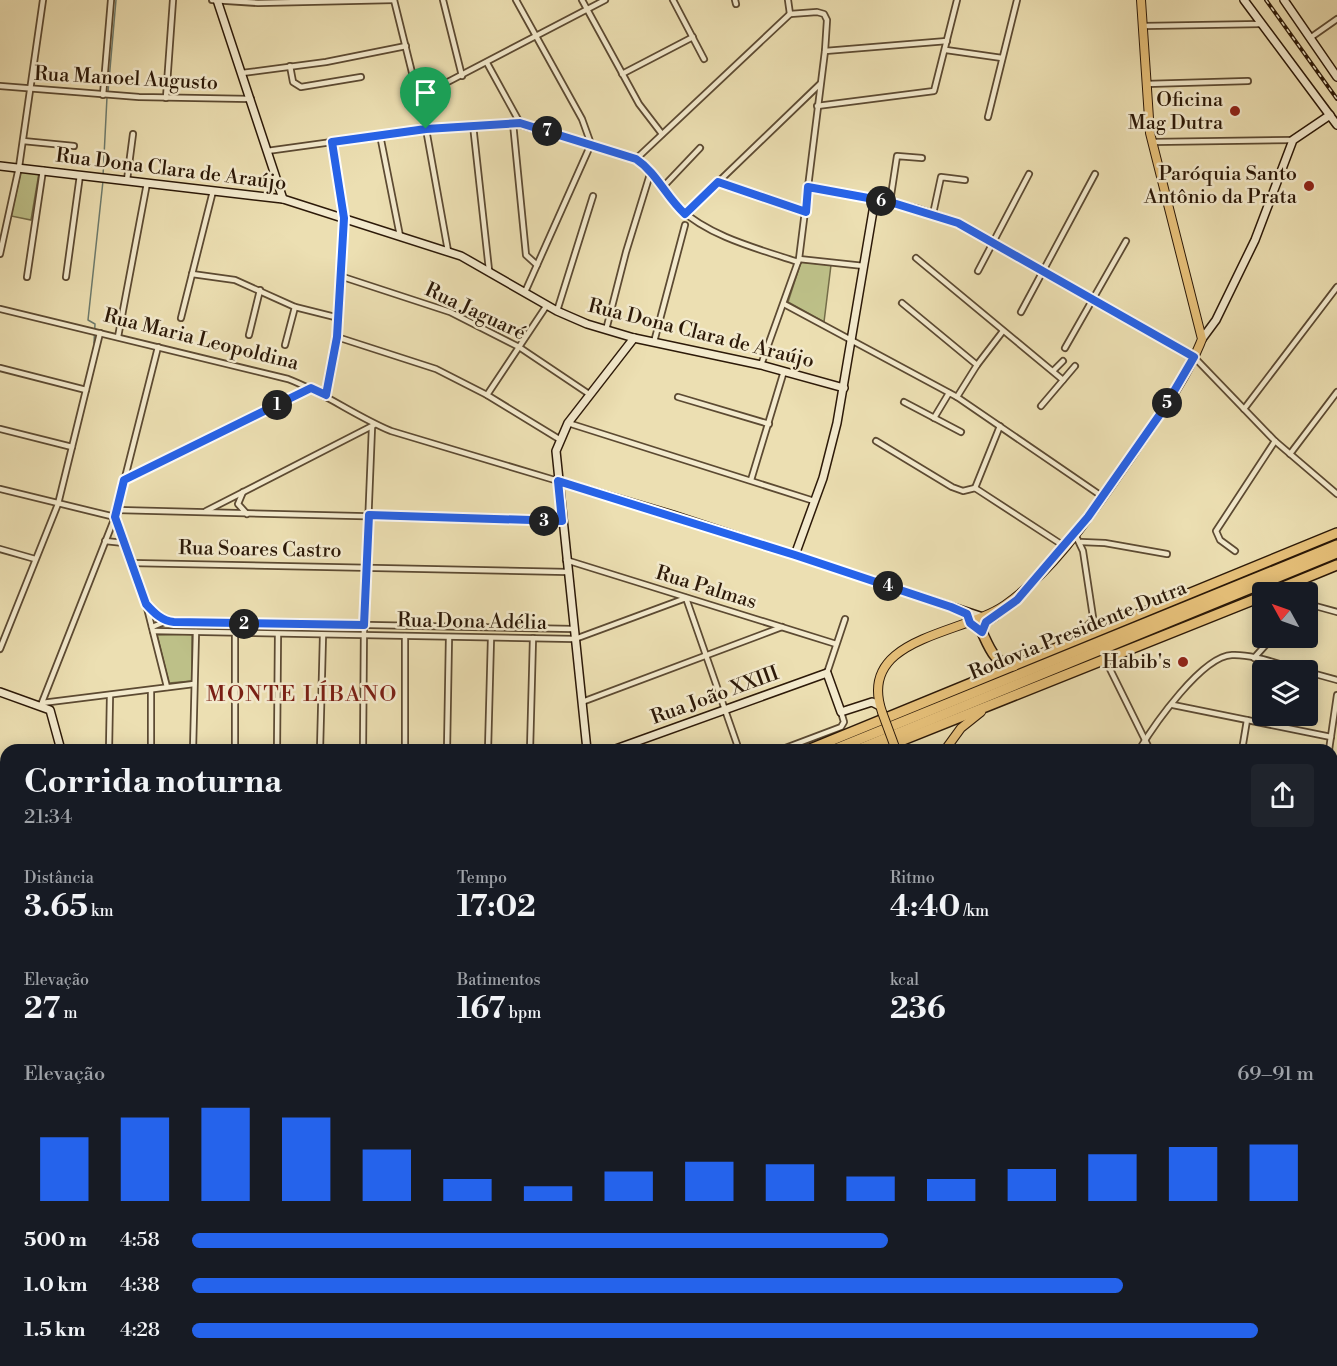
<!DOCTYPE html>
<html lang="pt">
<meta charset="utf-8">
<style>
:root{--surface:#171b24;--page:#20242c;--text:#f1f3f6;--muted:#9ea1a6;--accent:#2563eb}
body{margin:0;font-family:"Libre Bodoni",serif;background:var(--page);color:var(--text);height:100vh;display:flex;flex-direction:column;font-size:22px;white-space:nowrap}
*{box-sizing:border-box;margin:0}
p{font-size:20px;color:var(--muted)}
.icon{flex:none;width:33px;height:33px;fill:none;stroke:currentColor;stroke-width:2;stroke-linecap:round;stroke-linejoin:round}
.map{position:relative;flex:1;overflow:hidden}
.panel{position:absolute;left:0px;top:744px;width:1338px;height:622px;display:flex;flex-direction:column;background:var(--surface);border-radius:18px 18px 0 0;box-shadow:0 3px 15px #0003}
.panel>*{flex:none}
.needle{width:39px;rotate:310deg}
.controls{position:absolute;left:1252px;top:582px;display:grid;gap:12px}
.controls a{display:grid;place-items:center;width:66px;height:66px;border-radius:6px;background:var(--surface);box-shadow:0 3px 15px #0003;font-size:30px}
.pin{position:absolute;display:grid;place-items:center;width:51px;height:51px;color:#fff;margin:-62px -26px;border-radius:50% 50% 50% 0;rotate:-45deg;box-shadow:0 0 6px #0007}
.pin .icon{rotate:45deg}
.km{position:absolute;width:30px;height:30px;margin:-15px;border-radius:50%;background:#222;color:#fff;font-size:16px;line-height:30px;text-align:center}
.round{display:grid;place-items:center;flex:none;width:63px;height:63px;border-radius:6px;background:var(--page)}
.overview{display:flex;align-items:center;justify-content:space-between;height:102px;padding:0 24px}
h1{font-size:33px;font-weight:700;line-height:45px}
.metrics{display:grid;grid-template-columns:repeat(3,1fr);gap:9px;height:102px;padding:6px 24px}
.metrics div{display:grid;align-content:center}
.metrics b{font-size:30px;font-weight:700}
.metrics small{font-size:16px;font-weight:400}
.metrics p{font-size:16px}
.chart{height:168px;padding:12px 24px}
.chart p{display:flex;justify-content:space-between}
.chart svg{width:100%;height:108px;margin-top:6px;stroke:var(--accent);stroke-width:6}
ul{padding:0 24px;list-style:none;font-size:20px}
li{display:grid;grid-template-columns:96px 72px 1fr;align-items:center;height:45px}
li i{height:15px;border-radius:8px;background:var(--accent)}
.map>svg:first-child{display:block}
.green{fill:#bdc088;stroke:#746c48;stroke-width:1.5}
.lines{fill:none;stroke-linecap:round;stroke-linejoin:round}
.stream{stroke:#6d7b6d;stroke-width:1.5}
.river{stroke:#99bcb0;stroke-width:9}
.street-casing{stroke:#5c4a32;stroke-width:8}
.secondary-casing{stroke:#2c1908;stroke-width:10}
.primary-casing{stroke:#2c1908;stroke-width:10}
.highway-casing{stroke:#2c1908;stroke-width:12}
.street{stroke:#f3eacd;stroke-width:4.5}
.secondary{stroke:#f3eacd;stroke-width:7}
.primary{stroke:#e6c079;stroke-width:8}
.highway{stroke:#e6c079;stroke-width:9}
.rail-casing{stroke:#2c1908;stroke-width:4}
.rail{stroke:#f3eacd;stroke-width:1.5;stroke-dasharray:4.5;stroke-linecap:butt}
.primary-bridge-casing{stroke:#2c1908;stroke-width:10;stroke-linecap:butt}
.primary-bridge{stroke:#e6c079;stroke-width:8}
.route-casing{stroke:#fff;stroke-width:12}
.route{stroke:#2563eb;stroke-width:8}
.poi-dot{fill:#8f2418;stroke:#f3eacd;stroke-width:2}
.labels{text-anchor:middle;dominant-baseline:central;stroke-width:5;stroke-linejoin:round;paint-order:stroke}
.street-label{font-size:20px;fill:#2c1908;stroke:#f3eacd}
.poi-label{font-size:20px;fill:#2c1908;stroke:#f3eacd;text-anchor:end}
.quarter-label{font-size:22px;letter-spacing:1.5px;fill:#7a1f14;stroke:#f3eacd}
</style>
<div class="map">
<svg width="1337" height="1366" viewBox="0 0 1337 1366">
<rect width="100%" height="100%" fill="#ecdfb2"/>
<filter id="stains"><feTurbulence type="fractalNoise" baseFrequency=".00333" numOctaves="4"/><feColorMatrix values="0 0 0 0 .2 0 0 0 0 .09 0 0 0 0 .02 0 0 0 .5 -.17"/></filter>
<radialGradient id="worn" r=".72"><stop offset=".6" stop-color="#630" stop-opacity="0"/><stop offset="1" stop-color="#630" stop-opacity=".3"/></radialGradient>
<!-- green -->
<g class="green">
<path d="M21,171L39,173L31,220L11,216Z"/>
<path d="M801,262L831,265L824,322L788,302Z"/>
<path d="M192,634V681L169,683L157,635Z"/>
</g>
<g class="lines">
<!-- stream -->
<g class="stream">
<path d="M108,92L116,0"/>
<path d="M103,176L107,97"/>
<path d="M94,343L95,324L88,320L103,181"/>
</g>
<!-- river -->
<g class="river">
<path d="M1332,839L1337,840"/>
<path d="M1099,1366L1106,1360"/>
</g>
<!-- street casing -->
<g class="street-casing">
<g id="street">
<path d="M212,0L258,3L394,0"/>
<path d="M394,0L426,129L448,251"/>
<path d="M443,0L462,76"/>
<path d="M516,0L582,119L591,144L525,292"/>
<path d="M582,0L639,104L662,134"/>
<path d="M673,0L704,59"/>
<path d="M735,0L736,4"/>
<path d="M788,0L790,14"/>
<path d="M1143,26L1261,24"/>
<path d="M1310,38L1337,19"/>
<path d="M946,50L1002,58"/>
<path d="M825,51L947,41"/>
<path d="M487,63L520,123"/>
<path d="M290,66L293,82L301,87L361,77"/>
<path d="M242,73L326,62L406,46"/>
<path d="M622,74L693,37"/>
<path d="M1146,84L1248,81"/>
<path d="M0,86L139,97L251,99"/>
<path d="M103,95L111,0"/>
<path d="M419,97L605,0"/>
<path d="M166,98L173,0"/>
<path d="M817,106L934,91L957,0"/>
<path d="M988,117L1017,0"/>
<path d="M513,123L526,255L537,265"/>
<path d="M473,125L489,270"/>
<path d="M380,135L400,236"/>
<path d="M23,141L74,146"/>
<path d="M1152,142L1293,140"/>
<path d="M267,151L426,129L513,123L636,159C655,172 662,193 679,208C710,237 759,249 798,262"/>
<path d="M636,159L790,14"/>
<path d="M127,180L133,134"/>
<path d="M718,182L806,212"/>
<path d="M808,187L875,199"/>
<path d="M662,188L700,148"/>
<path d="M890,202L897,156L922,158"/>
<path d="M685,214L820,84"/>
<path d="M933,214L941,177L965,180"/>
<path d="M0,254L19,167L43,0"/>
<path d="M916,258L1063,380"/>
<path d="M799,259L864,266"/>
<path d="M978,271L1029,174"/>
<path d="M192,274L235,280L295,307L339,318"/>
<path d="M340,276L450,312L519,347L589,394"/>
<path d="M27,277L43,170"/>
<path d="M66,277L80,175"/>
<path d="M902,303L977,365"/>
<path d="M784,304L957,397L1103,497"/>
<path d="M0,309L288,379C325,393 355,416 391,431L558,481"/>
<path d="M557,311L593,196"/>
<path d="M1021,312L1095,174"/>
<path d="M181,318L213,191"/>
<path d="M606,330L626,252L651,171"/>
<path d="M249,335L260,290"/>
<path d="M118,337L147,183"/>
<path d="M337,337L436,369L487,395L559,439"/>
<path d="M654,342L685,225"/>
<path d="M285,345L295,307"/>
<path d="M1065,348L1126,241"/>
<path d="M1194,357L1275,441L1337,494"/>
<path d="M761,365L799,259L825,51L827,20L824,14L817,12L790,14"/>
<path d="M0,368L86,390"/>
<path d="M1053,371L1063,361"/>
<path d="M326,395L337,337L344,218L332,142"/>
<path d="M487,395L547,305"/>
<path d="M678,397L769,424"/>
<path d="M957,397L977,365L1003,331"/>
<path d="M904,402L961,432"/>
<path d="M1041,406L1075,366"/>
<path d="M1244,409L1337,287"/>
<path d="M934,418L949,393"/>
<path d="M568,423L814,501"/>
<path d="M0,429L72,447"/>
<path d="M876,441L952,487L963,491L975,488L1064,546"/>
<path d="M1290,454L1337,392"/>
<path d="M124,480L311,388"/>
<path d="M751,480L784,371"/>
<path d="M975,488L1000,426"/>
<path d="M0,489L115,517"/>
<path d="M243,492L238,504L247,514"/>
<path d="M117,510L562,521"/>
<path d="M206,511L374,425"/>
<path d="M115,517L146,604L167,687"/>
<path d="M105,541L124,543"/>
<path d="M1081,542L1105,543L1167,554"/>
<path d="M0,549L35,559"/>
<path d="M1235,551L1220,540L1216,531L1275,441"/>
<path d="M566,560L836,644"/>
<path d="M131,563L568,572"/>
<path d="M146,604L167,621"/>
<path d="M1308,604L1337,612"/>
<path d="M152,627L167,621L574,629"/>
<path d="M153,631L575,639L686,598L739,750"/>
<path d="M405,636V750"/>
<path d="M1072,639L1090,623L1093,617L1083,551L1075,534"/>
<path d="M0,649L58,504L100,333"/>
<path d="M1254,658L1272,638"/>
<path d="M1105,659L1150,750"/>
<path d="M1308,672L1337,680"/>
<path d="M827,673L845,619"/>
<path d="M151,690V750"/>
<path d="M582,702L782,627"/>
<path d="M42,703L194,684"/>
<path d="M41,705L115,517L158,347"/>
<path d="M1173,705L1331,737"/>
<path d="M109,750L110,695"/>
<path d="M193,750L196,632"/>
<path d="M235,750V633"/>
<path d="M277,750L278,634"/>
<path d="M320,750L323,635"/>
<path d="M363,750L364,625L372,427"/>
<path d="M447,750L449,637"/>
<path d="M488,750L491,638"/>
<path d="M530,750L533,638"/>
<path d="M780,750L841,727L844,722L841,712"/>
<path d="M1139,750C1154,725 1202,656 1232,655C1254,654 1280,665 1301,670"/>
<path d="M1242,750L1247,720"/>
<path d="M1329,750L1337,695"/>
<path d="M1332,763L1337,766"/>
<path d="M1332,923L1337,916"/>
<path d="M1332,940L1337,944"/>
<path d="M0,963L6,961"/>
<path d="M1332,1035H1337"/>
<path d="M0,1076L6,1108"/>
<path d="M1332,1094H1337"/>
<path d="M1332,1154H1337"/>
<path d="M0,1164L6,1158"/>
<path d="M0,1176L6,1177"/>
<path d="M0,1239L6,1245"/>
<path d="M53,1360L58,1366"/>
<path d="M149,1360L154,1366"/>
<path d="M293,1360L300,1366"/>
<path d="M540,1360L541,1366"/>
<path d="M598,1360V1366"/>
<path d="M661,1360V1366"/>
<path d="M719,1360V1366"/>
<path d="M1306,1360V1366"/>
<path d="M245,1366L250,1360"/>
<path d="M384,1366L386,1360"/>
<path d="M449,1366L452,1360"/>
<path d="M775,1366V1360"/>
</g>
</g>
<!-- secondary casing -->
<g class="secondary-casing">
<g id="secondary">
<path d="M217,0L283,199"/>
<path d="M1244,0L1337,125"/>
<path d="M1284,0L1337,77"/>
<path d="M0,166L283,199L461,256L557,311L587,324L634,338L761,365L844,388"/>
<path d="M1202,339L1216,320L1255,240L1293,140L1330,115"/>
<path d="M558,481L673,515L983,617"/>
<path d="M795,555L823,478L837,423L875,199L916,209L958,223L1194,357"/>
<path d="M0,692L50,710L61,750"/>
<path d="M587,750L556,451L568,423L634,338"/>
<path d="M613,750L827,673L841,712L872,702L880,706"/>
<path d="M1332,977H1337"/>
<path d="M976,1360L998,1366"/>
<path d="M477,1366L478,1360"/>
<path d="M815,1366V1360"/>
<path d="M878,1366V1360"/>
<path d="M1159,1366V1360"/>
</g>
</g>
<!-- primary casing -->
<g class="primary-casing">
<g id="primary">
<path d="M970,623L982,632L984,624L996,616"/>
<path d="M882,712C856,637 962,635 1005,605C1059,567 1097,505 1134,453C1157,419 1184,383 1200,344L1202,339L1150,133L1141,0"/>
<path d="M945,750L961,728L981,712"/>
<path d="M0,1346L6,1339"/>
</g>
</g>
<!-- highway casing -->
<g class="highway-casing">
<g id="highway">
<path d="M1271,592L1337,565"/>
<path d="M982,632C989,647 995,665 1014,666"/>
<path d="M808,750L1337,533"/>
<path d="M833,750L1337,545"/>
<path d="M857,750L1337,553"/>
<path d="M878,750L1263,596"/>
<path d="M0,979L6,977"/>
<path d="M0,988L6,987"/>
<path d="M0,999L6,998"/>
</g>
</g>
<!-- street -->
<use href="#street" class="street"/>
<!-- secondary -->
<use href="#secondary" class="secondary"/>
<!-- primary -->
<use href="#primary" class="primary"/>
<!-- highway -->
<use href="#highway" class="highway"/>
<!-- rail casing -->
<g class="rail-casing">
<path id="rail" d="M1266,0L1337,99"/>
</g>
<!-- rail -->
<use href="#rail" class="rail"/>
<!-- primary-bridge casing -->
<g class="primary-bridge-casing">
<path id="primary-bridge" d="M882,712L896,750"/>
</g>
<!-- primary-bridge -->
<use href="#primary-bridge" class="primary-bridge"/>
</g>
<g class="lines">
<!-- route casing -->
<g class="route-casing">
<path id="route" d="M520,123L636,159C657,173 666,197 685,214L718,182L806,212L808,187L890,202L958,223L1194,357L1163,410L1088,517L1017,600L986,622L982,632L970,623L967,614L951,607L795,555L558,481L562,521L369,515L364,625L174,622C162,621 154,613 146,604L115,517L124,480L311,388L326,395L337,337L344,218L332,142L426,129Z"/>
</g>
<!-- route -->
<use href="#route" class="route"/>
</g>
<!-- markers -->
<g class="poi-dot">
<circle cx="1235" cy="111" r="6"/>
<circle cx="1309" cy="186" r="6"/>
<circle cx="1183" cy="662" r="6"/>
</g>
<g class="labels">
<!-- street labels -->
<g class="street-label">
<text transform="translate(126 79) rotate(3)">Rua Manoel Augusto</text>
<text transform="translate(171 170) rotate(7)">Rua Dona Clara de Araújo</text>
<text transform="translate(475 312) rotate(25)">Rua Jaguaré</text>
<text transform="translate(701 334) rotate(14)">Rua Dona Clara de Araújo</text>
<text transform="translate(201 340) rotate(14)">Rua Maria Leopoldina</text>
<text transform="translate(260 550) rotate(1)">Rua Soares Castro</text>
<text transform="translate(706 588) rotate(17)">Rua Palmas</text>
<text transform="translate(472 622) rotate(1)">Rua Dona Adélia</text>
<text transform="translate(1078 631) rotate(-22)">Rodovia Presidente Dutra</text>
<text transform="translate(715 696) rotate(-20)">Rua João XXIII</text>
</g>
<!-- poi labels -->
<g class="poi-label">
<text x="1223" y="100">Oficina<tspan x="1223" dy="23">Mag Dutra</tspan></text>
<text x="1297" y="174">Paróquia Santo<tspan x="1297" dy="23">Antônio da Prata</tspan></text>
<text x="1171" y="662">Habib's</text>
</g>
<!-- quarter labels -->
<g class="quarter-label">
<text x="302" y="694">MONTE LÍBANO</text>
</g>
</g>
<rect width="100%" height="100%" filter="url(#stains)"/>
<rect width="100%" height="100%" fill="url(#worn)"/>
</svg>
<div class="controls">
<a><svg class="needle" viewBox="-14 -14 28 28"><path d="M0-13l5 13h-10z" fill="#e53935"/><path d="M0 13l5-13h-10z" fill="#9ea1a6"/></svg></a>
<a><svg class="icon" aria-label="layers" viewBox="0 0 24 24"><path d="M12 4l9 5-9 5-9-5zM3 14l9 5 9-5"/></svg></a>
</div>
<div class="pin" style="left:426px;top:129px;background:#1e9e55"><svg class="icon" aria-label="arrive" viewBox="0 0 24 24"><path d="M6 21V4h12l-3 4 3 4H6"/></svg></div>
<b class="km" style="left:277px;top:405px">1</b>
<b class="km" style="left:244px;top:624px">2</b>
<b class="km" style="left:544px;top:521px">3</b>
<b class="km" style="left:888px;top:586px">4</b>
<b class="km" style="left:1167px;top:403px">5</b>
<b class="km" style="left:881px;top:201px">6</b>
<b class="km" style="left:547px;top:131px">7</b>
<section class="panel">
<div class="overview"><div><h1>Corrida noturna</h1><p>21:34</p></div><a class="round"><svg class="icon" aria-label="share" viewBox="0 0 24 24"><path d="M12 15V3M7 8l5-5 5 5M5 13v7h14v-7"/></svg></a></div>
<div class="metrics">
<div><p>Distância</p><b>3.65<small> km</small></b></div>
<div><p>Tempo</p><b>17:02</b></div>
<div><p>Ritmo</p><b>4:40<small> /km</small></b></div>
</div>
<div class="metrics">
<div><p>Elevação</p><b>27<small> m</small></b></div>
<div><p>Batimentos</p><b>167<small> bpm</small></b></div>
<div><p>kcal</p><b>236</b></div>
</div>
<div class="chart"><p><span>Elevação</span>69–91 m</p>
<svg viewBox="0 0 160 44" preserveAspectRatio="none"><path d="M5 44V18M15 44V10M25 44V6M35 44V10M45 44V23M55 44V35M65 44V38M75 44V32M85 44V28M95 44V29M105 44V34M115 44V35M125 44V31M135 44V25M145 44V22M155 44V21"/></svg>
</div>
<ul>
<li><b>500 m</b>4:58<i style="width:62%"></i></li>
<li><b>1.0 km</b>4:38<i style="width:83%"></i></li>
<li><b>1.5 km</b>4:28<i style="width:95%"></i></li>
</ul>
</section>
</div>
